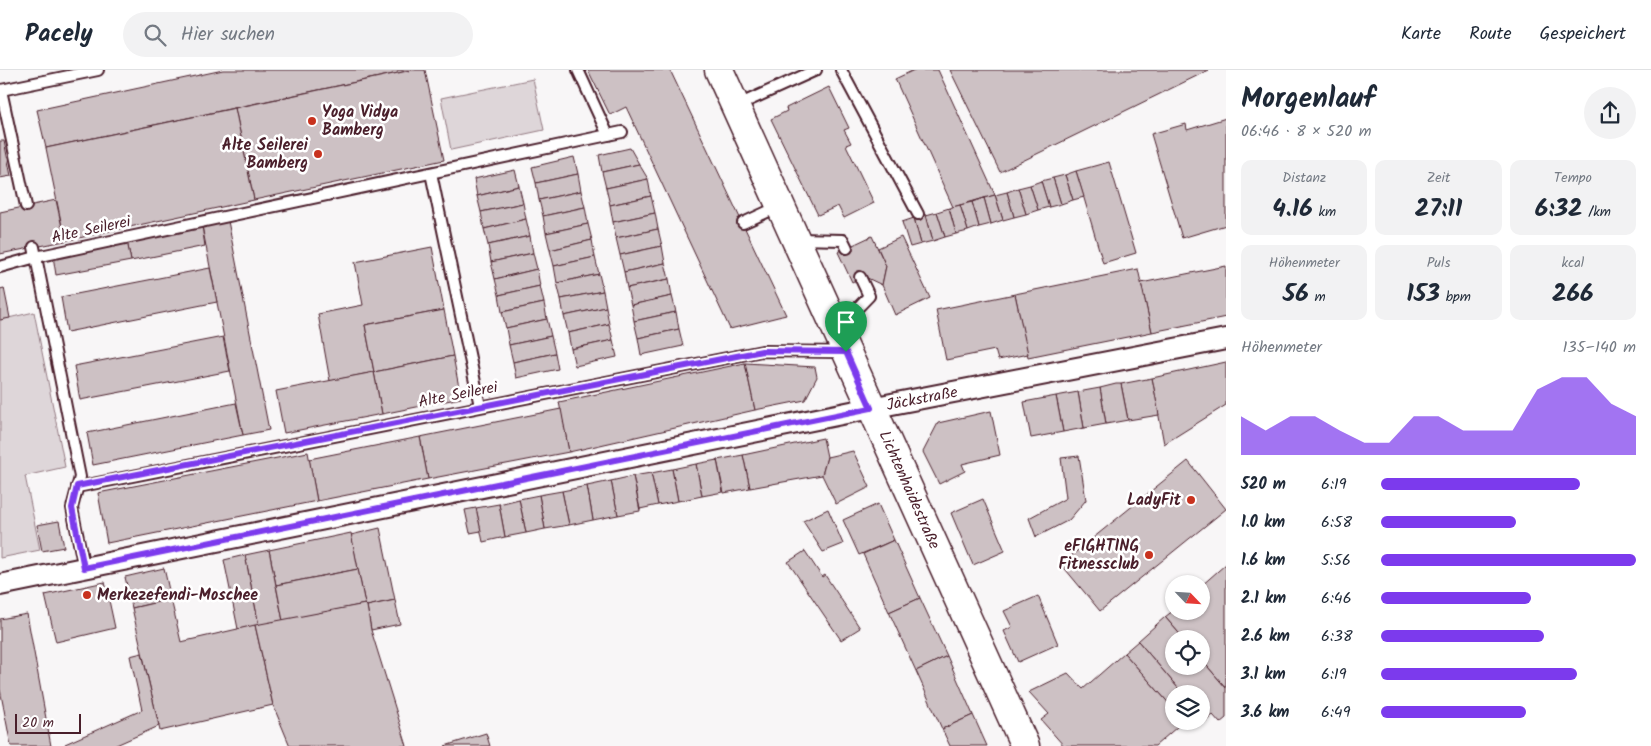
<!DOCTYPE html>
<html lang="de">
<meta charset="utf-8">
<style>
:root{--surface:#fff;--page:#f2f2f3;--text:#1f2937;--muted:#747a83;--line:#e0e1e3;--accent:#7c3aed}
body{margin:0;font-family:Kalam,sans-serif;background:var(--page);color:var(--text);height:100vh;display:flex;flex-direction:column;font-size:19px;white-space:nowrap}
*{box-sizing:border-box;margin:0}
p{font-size:16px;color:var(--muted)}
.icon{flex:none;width:28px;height:28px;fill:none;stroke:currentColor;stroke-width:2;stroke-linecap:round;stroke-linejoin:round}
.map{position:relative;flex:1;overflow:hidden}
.details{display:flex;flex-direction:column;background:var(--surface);width:425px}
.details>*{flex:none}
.needle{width:32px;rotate:115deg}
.buttons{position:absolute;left:1165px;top:505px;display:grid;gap:10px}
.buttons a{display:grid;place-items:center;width:45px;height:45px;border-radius:50%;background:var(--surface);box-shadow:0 1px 4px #0004;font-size:25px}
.scale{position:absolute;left:15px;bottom:12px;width:66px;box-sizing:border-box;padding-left:5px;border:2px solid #4a1f2b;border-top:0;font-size:14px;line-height:18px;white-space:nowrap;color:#4a1f2b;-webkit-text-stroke:4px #fff;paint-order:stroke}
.pin{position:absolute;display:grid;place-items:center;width:42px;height:42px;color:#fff;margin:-51px -21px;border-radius:50% 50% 50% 0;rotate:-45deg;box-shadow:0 0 5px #0007}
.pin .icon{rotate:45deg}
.round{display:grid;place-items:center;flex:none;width:52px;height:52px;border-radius:26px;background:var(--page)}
.head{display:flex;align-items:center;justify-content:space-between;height:85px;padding:0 15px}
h1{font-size:28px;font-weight:800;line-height:38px}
.metrics{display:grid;grid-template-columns:repeat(3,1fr);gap:8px;height:85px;padding:5px 15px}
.metrics div{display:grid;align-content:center;border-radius:10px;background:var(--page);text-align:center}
.metrics b{font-size:25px;font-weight:800}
.metrics small{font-size:14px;font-weight:400}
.metrics p{font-size:14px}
.chart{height:140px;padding:10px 15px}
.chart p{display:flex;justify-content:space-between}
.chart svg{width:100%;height:90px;margin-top:5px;fill:var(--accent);opacity:.7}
ul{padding:0 15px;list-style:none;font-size:16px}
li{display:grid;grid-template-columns:80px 60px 1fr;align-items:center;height:38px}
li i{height:12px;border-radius:6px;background:var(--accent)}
header{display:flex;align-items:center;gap:30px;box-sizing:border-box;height:70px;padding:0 25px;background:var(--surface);border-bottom:1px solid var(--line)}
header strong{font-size:24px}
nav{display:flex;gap:28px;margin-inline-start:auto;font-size:18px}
.search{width:350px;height:45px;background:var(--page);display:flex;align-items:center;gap:12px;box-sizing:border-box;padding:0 18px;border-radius:28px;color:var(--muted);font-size:19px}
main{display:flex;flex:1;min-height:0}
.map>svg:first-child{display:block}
.green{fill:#ded6d9;stroke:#947a82}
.building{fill:#cdc1c4;stroke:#4a1f2b}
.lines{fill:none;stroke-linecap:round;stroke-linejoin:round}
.lane-casing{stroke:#4a1f2b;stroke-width:14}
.street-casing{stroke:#4a1f2b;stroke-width:24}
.secondary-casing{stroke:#4a1f2b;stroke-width:31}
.lane{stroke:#fff;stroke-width:10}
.street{stroke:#fff;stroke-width:20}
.secondary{stroke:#fff;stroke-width:28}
.route-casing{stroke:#fff;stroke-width:10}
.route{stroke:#7c3aed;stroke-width:6}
.poi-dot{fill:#c8321e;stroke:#fff;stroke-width:2}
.labels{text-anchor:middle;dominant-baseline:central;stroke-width:5;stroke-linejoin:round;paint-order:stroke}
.poi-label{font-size:16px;font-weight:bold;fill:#4a1f2b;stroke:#fff;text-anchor:end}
.street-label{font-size:16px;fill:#4a1f2b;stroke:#fff}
</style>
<header>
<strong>Pacely</strong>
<div class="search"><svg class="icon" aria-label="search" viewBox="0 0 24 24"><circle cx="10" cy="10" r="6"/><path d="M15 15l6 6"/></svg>Hier suchen</div>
<nav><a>Karte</a><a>Route</a><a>Gespeichert</a></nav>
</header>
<main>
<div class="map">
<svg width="1226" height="676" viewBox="0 0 1226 676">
<rect width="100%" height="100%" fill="#f8f6f7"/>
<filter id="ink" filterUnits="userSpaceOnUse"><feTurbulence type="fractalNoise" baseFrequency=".02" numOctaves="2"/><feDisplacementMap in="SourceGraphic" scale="10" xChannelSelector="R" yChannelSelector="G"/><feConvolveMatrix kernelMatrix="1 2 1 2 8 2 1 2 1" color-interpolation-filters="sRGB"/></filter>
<g filter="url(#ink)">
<!-- green -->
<g class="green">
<path d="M533,9L544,60L451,80L441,28Z"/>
<path d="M34,242L65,397L25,406L40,480L0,488V250Z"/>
</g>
<!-- building -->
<g class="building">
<path d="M223,0H412L46,78L37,40Z"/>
<path d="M412,0H425L444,90L254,130L235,38Z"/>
<path d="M588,0H670L786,245L730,259L626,37L610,45Z"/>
<path d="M914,0H938L995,125L953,137L895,9Z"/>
<path d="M950,0H1209L1000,102Z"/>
<path d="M829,17L849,58L844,60L851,73L846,75L874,133L844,148L838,136L818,145L771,49L787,41L786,38Z"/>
<path d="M235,38L254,130L65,171L46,78Z"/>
<path d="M1226,48V155L1182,168L1151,64L1186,54L1187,60Z"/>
<path d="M0,71H4L11,106L0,108Z"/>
<path d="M630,78L639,94L602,102L599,85Z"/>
<path d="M574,87L578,104L536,113L532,97Z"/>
<path d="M1109,92L1136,183L1103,193L1076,101Z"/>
<path d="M639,94L648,109L606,118L602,102Z"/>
<path d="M515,100L519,116L477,126L474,109Z"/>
<path d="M1076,101L1084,127L1073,130L1065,105Z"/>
<path d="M578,104L581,121L539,130L536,113Z"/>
<path d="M1065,105L1073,130L1061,134L1053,108Z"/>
<path d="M1053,108L1061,134L1049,137L1041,111Z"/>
<path d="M648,109L651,126L610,135L606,118Z"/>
<path d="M1041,111L1049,137L1038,140L1030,115Z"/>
<path d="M1030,115L1038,140L1026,144L1018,118Z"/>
<path d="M519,116L523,133L481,142L477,126Z"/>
<path d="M1018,118L1026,144L1014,147L1007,122Z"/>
<path d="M581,121L585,137L543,146L539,130Z"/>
<path d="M1007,122L1014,147L1003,150L995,125Z"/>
<path d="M995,125L1003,150L991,154L984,128Z"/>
<path d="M651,126L655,143L613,152L610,135Z"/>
<path d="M984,128L991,154L979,157L972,132Z"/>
<path d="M56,130L65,171L0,184V142Z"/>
<path d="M972,132L979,157L968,161L960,135Z"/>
<path d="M523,133L526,149L484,159L481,142Z"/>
<path d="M960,135L968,161L956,164L949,138Z"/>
<path d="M585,137L588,154L546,163L543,146Z"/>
<path d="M949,138L956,164L945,167L937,142Z"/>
<path d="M937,142L945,167L933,171L926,145Z"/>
<path d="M655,143L658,159L616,168L613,152Z"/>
<path d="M926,145L933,171L921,174L914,148Z"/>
<path d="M914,148L921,174L910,177L902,152Z"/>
<path d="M526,149L530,166L488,175L484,159Z"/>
<path d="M228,151L269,360L243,365L202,156Z"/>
<path d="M588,154L592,170L550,180L546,163Z"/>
<path d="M202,156L205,176L131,191L127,171Z"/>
<path d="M658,159L662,176L620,185L616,168Z"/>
<path d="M530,166L533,183L491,192L488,175Z"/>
<path d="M872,166L886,196L882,215L863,206L852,212L838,182Z"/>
<path d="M901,167L930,228L895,245L882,215L886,196L878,178Z"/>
<path d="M592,170L595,187L554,196L550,180Z"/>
<path d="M127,171L131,191L56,205L53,186Z"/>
<path d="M662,176L665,193L624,202L620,185Z"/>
<path d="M432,177L444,240L365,255L374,302L330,311L318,244L363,235L355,192Z"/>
<path d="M533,183L537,199L495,209L491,192Z"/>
<path d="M595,187L599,204L557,213L554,196Z"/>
<path d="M665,193L669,209L627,218L624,202Z"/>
<path d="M1226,196V247L1152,262L1141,213Z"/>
<path d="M210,198L217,232L67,262L61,227Z"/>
<path d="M537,199L540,216L499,225L495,209Z"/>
<path d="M1138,199L1152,262L1028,287L1015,224Z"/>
<path d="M599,204L603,221L561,229L557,213Z"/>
<path d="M669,209L672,226L631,235L627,218Z"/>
<path d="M540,216L544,233L502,242L499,225Z"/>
<path d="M4,218L10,248L0,250V219Z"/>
<path d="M603,221L606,237L564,246L561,229Z"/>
<path d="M1015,224L1028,284L998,290L995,280L946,290L936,240Z"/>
<path d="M672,226L676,242L634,251L631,235Z"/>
<path d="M544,233L547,249L506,258L502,242Z"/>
<path d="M606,237L609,254L568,263L564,246Z"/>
<path d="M444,240L453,286L374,302L365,255Z"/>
<path d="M676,242L679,259L638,268L634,251Z"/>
<path d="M547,249L551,266L509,275L506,258Z"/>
<path d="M609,254L613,270L571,279L568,263Z"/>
<path d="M679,259L683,276L641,285L638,268Z"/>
<path d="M551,266L555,283L513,292L509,275Z"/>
<path d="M223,267L230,301L80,330L74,296Z"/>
<path d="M613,270L617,287L575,296L571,279Z"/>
<path d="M555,283L558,299L516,308L513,292Z"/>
<path d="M453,286L461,328L382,344L374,302Z"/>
<path d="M1226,292V335L1164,374L1152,308Z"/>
<path d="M745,293L755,340L569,382L559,332Z"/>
<path d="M745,293L815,297L817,307L805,330L755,340Z"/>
<path d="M374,302L382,344L284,363L276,321Z"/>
<path d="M1152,308L1159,345L1128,350L1121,314Z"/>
<path d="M1116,314H1121L1128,350L1106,354L1100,318Z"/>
<path d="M1100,318L1106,354L1084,358L1078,322Z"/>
<path d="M1078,322L1084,358L1063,362L1056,326Z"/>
<path d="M1056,326L1063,362L1031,368L1024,332Z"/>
<path d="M236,333L243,365L93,395L87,363Z"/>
<path d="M561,339L569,382L428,409L420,367Z"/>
<path d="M991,341L1000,385L962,394L965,401L939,414L923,382L938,353Z"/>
<path d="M420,367L428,409L317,431L309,389Z"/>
<path d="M823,368L827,387L822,405L750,418L743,385Z"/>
<path d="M853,381L870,417L836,434L822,405L827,387Z"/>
<path d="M308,382L317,431L107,473L98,423Z"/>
<path d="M743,385L750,418L724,423L717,390Z"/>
<path d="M1079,386L1086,430L1069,450L1036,467L1029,448L1066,428L1061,388Z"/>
<path d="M717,390L723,422L702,426L696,394Z"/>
<path d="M1188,391L1226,439L1100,541L1061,494Z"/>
<path d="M696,394L702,426L678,431L672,399Z"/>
<path d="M672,399L678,431L658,435L651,403Z"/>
<path d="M651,403L658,435L640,439L633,406Z"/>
<path d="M633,406L640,441L618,445L611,411Z"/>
<path d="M611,411L618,445L593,450L587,416Z"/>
<path d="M587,416L593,450L569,455L562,421Z"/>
<path d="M562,421L569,455L545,459L539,425Z"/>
<path d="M539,425L545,459L526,463L519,429Z"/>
<path d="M519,429L526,463L505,467L499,434Z"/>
<path d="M983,429L1005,481L973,495L951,443Z"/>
<path d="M499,434L505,467L483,472L476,438Z"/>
<path d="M878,434L894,470L859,485L843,450Z"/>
<path d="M476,438L481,461L470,463L465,440Z"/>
<path d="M828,439L843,474L823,482L803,451Z"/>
<path d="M59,451L64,477L42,481L37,455Z"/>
<path d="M380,458L395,530L367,536L365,534L351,465Z"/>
<path d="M351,463L358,499L276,515L269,480Z"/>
<path d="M894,470L920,528L889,542L863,484Z"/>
<path d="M269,480L283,551L259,556L245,485Z"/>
<path d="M805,481L822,507L825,505L860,558L841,570L788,492Z"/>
<path d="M245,485L259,556L238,559L224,490Z"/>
<path d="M1226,494V618L1201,589V569H1184L1165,547L1174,540V541H1201V516Z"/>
<path d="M164,498L171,529L132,538L125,507Z"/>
<path d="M358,499L365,534L283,551L276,515Z"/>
<path d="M105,512L115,558L56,572L45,525Z"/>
<path d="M1038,526L1058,574L1018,592L1004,561L1012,557L1004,541Z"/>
<path d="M920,528L947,586L916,601L889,542Z"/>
<path d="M171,529L181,572L255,555L273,635L160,661L132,538Z"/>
<path d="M395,530L400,554L371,560L367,536Z"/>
<path d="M365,534L367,536L371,560L407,676H290L273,635L255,555Z"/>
<path d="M27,544L51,676H11L0,619V549Z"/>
<path d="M1165,547L1184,569H1174V596H1201V589L1226,618V648L1220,653L1213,645L1206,651L1201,645V624H1183L1138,571Z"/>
<path d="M1138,571L1183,624H1174V639L1124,583Z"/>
<path d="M142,583L159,656L114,676H66L65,674L142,640L130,586Z"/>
<path d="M1124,583L1174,639V651H1184L1155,676H1064L1041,650L1049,644L1029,622L1068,603L1083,619Z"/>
<path d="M947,586L973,645L942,659L916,601Z"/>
<path d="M973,645L987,676H950L942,659Z"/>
<path d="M486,663L490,676H445Z"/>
</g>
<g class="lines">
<!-- lane casing -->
<g class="lane-casing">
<g id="lane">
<path d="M578,0L608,65"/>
<path d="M841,0L918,144"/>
<path d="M736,36L816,0"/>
<path d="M431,103L480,336"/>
<path d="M26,136L1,20L98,0"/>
<path d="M743,153L780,136"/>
<path d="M798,169L843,170L847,178"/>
<path d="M34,177L36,187L622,62"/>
<path d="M0,197L36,187L80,407L72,438L84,498"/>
<path d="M837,259L869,226L860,207"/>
<path d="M77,417L762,281L843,282"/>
</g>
</g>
<!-- street casing -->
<g class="street-casing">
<path id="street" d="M0,515L871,338L1226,269"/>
</g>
<!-- secondary casing -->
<g class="secondary-casing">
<path id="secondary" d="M719,0L1025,676"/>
</g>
<!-- lane -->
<use href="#lane" class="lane"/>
<!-- street -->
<use href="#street" class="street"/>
<!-- secondary -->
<use href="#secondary" class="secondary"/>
</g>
</g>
<g class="lines" filter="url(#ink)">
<!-- route casing -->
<g class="route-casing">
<path id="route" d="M762,281L846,282L871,338L84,498L72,438L77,416Z"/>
</g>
<!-- route -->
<use href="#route" class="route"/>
</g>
<!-- markers -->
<g class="poi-dot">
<circle cx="312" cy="51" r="5"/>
<circle cx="318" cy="84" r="5"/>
<circle cx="1191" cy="430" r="5"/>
<circle cx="1149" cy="485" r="5"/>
<circle cx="87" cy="525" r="5"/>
</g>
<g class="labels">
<!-- poi labels -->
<g class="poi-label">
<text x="322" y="42" text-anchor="start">Yoga Vidya<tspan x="322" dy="18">Bamberg</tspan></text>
<text x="308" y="75">Alte Seilerei<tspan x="308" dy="18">Bamberg</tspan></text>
<text x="1181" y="430">LadyFit</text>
<text x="1139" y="476">eFIGHTING<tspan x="1139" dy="18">Fitnessclub</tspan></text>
<text x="97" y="525" text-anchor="start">Merkezefendi-Moschee</text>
</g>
<!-- street labels -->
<g class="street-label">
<text transform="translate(91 160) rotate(-12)">Alte Seilerei</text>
<text transform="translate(458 325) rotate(-11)">Alte Seilerei</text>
<text transform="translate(922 329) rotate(-11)">Jäckstraße</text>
<text transform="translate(909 420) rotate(66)">Lichtenhaidestraße</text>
</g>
</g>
</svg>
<div class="buttons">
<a><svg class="needle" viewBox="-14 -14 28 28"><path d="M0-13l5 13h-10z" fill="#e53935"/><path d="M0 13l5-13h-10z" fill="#747a83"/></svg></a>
<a><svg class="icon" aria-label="locate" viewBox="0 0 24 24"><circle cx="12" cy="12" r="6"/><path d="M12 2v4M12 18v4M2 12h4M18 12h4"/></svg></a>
<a><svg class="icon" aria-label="layers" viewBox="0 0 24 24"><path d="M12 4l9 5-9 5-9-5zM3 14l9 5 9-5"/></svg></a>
</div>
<div class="scale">20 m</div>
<div class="pin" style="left:846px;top:282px;background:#1e9e55"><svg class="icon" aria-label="arrive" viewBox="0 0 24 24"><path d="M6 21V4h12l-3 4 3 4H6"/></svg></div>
</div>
<section class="details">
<div class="head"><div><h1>Morgenlauf</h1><p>06:46 · 8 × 520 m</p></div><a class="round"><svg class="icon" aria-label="share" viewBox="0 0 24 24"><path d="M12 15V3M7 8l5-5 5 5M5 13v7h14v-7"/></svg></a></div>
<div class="metrics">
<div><p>Distanz</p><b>4.16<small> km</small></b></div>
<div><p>Zeit</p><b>27:11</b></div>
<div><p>Tempo</p><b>6:32<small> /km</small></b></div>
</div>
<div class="metrics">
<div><p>Höhenmeter</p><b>56<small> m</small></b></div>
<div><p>Puls</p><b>153<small> bpm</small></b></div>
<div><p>kcal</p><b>266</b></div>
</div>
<div class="chart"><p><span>Höhenmeter</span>135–140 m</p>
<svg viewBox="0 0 160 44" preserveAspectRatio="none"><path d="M0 44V25L10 32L20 25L30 25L40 32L50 38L60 38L70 25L80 25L90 32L100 32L110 32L120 12L130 6L140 6L150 19L160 25V44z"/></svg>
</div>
<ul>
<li><b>520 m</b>6:19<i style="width:78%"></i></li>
<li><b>1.0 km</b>6:58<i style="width:53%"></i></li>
<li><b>1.6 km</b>5:56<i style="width:100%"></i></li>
<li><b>2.1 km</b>6:46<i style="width:59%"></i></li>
<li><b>2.6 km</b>6:38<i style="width:64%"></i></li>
<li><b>3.1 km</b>6:19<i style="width:77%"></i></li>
<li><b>3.6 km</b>6:49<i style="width:57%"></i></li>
</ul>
</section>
</main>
